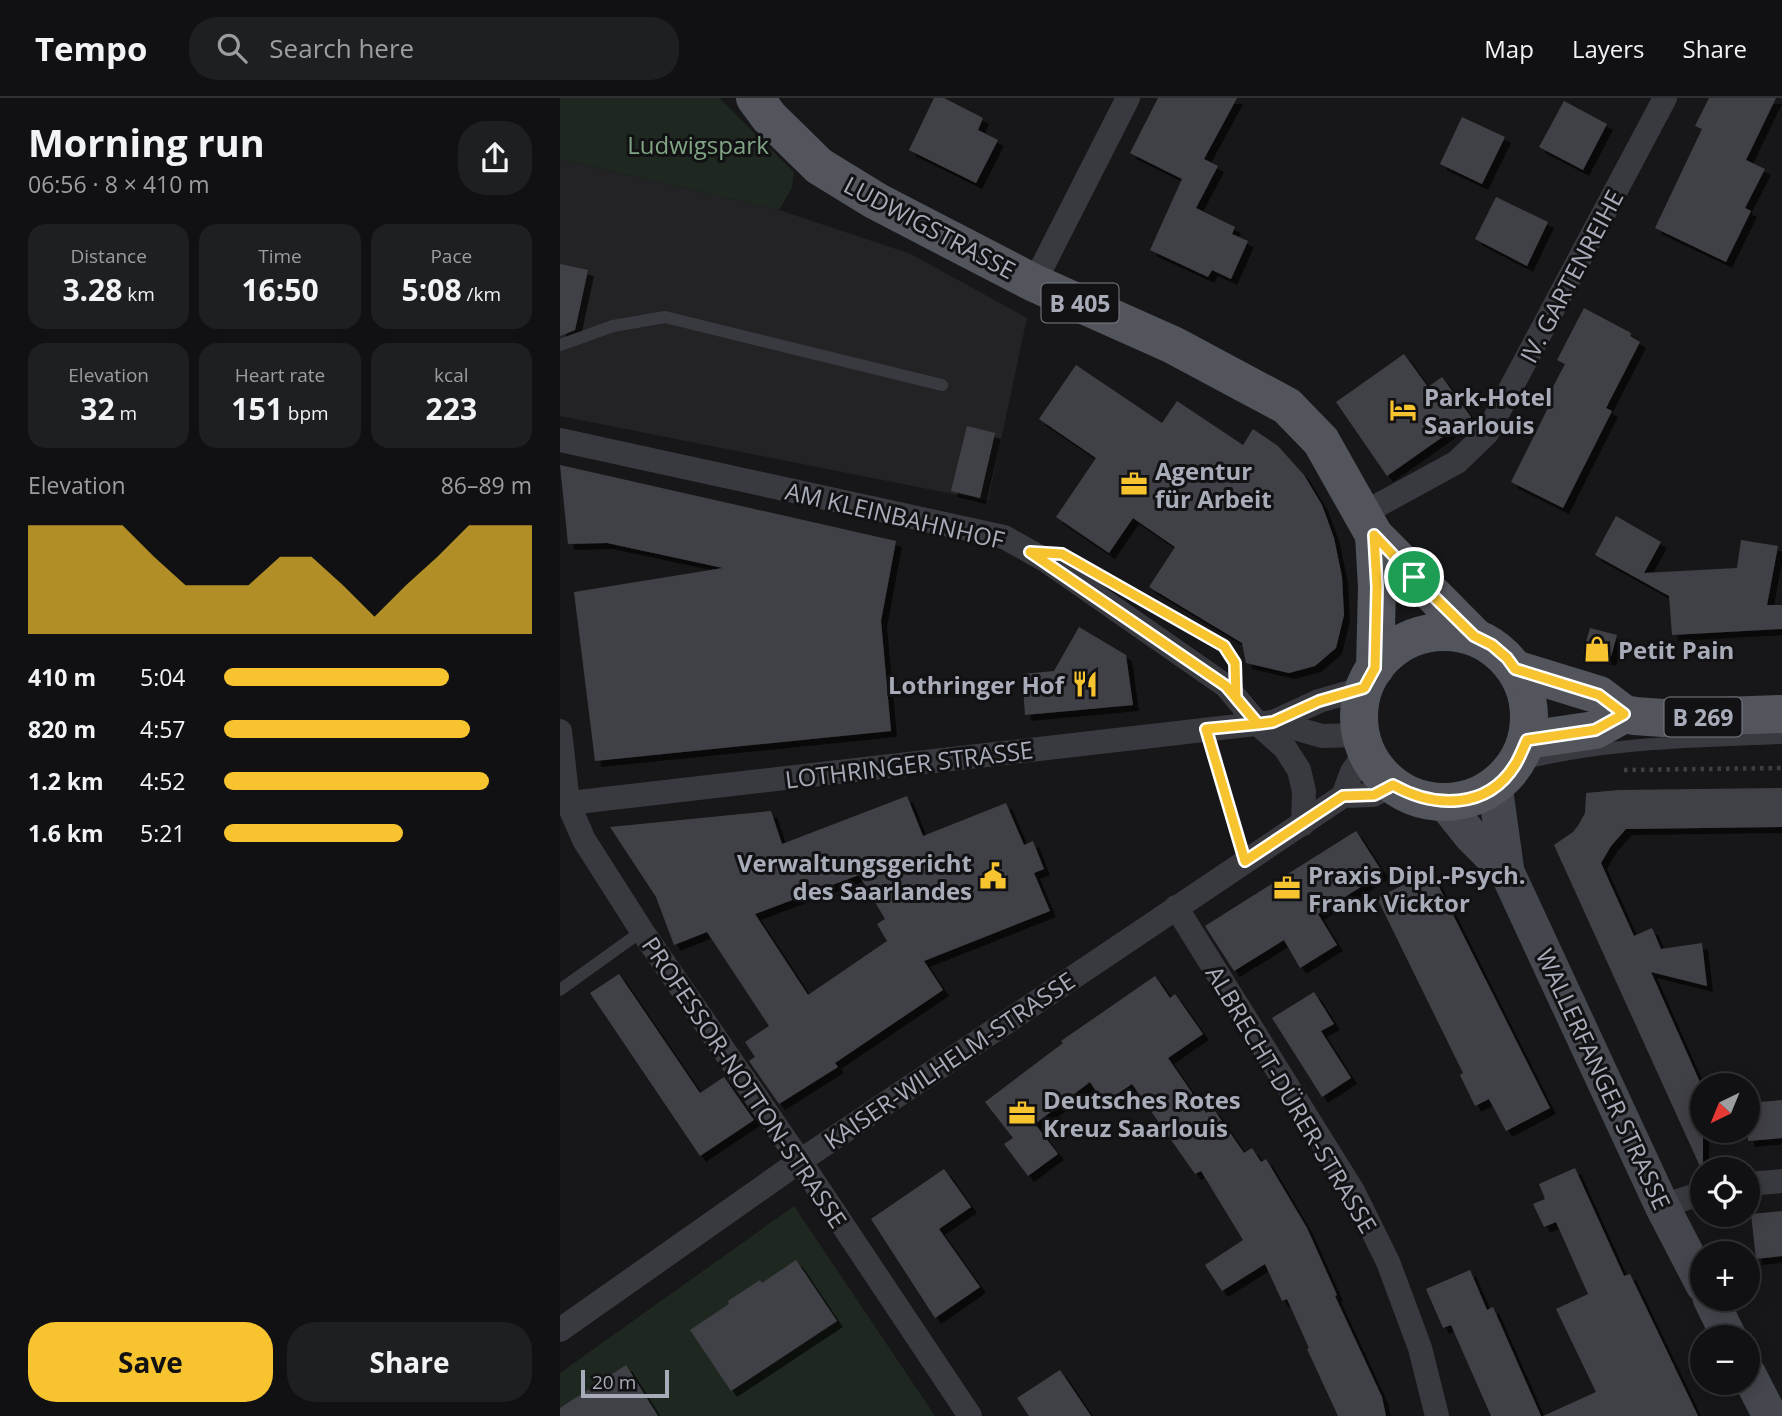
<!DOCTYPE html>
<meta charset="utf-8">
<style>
:root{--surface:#111113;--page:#1e1f21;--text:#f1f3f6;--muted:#9c9da0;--line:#303133;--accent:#f7c430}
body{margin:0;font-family:"Open Sans",sans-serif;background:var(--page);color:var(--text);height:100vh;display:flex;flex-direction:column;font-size:26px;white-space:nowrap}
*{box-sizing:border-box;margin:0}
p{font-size:23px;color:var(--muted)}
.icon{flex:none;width:38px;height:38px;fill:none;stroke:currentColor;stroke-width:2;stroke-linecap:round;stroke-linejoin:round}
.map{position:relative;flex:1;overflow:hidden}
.drawer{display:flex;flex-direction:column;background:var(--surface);width:560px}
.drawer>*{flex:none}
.needle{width:46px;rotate:223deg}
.tools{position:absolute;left:1130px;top:975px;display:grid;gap:14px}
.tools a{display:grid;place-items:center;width:70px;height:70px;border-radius:50%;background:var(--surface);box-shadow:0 4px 18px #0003,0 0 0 2px var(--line);font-size:35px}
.scale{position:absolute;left:21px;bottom:18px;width:88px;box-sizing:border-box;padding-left:7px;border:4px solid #a8acb9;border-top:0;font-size:19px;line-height:24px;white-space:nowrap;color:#a8acb9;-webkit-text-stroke:5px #121214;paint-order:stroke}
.pin{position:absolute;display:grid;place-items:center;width:60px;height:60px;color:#fff;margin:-30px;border:4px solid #fff;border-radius:50%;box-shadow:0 2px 7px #0007}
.round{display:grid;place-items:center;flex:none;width:74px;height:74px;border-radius:28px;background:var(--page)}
.summary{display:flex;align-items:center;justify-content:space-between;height:119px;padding:0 28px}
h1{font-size:38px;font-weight:700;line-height:52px}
.figures{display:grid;grid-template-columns:repeat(3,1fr);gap:10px;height:119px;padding:7px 28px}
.figures div{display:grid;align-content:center;border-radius:18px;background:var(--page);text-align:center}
.figures b{font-size:30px;font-weight:700}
.figures small{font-size:19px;font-weight:400}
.figures p{font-size:19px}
.chart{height:196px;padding:14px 28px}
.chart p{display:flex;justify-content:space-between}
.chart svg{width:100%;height:126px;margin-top:7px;fill:var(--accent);opacity:.7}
.primary-button{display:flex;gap:14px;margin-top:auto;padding:14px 28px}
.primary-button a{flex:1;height:80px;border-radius:28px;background:var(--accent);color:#111;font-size:28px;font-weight:700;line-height:80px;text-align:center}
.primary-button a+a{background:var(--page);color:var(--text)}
ul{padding:0 28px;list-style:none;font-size:23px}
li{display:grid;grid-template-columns:112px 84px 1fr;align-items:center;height:52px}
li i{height:18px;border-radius:9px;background:var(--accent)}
header{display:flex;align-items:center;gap:42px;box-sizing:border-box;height:98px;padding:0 35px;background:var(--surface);border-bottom:2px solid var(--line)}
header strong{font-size:33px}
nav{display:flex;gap:38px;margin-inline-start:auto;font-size:24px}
.search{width:490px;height:63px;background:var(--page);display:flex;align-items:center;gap:18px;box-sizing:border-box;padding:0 24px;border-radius:28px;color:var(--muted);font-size:26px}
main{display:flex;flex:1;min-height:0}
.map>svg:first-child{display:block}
.built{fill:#232326}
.green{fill:#1e2720}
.building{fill:#414146;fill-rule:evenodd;filter:url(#shadow)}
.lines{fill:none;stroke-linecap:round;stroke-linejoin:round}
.path{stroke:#3d3f45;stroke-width:4.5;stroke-dasharray:3.5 5;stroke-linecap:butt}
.service{stroke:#393a40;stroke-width:12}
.minor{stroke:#393a40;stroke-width:24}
.secondary{stroke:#45474e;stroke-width:35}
.primary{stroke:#53555d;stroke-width:38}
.route-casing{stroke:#fff;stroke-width:14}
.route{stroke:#f7c430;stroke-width:9}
.labels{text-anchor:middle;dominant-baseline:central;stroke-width:6;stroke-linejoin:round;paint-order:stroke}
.shield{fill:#121214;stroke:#7b7e88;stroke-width:2}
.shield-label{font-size:23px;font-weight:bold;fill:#a8acb9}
.park-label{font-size:24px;fill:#7fa584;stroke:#121214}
.street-label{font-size:24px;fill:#a8acb9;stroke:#121214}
.poi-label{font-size:24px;font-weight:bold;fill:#a8acb9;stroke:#121214;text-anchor:start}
</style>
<header>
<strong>Tempo</strong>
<div class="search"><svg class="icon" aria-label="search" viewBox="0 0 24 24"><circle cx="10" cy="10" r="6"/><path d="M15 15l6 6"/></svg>Search here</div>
<nav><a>Map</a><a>Layers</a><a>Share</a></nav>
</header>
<main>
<section class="drawer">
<div class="summary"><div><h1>Morning run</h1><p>06:56 · 8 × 410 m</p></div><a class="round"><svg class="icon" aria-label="share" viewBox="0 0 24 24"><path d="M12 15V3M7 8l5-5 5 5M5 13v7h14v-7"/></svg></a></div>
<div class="figures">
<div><p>Distance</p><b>3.28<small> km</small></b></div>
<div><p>Time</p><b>16:50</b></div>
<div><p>Pace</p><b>5:08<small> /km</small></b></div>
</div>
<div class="figures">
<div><p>Elevation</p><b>32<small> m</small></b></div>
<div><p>Heart rate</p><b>151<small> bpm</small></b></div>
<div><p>kcal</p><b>223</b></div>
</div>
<div class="chart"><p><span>Elevation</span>86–89 m</p>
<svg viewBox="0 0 160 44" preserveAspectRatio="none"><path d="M0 44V6L10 6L20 6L30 6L40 17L50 27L60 27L70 27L80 17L90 17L100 27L110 38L120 27L130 17L140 6L150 6L160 6V44z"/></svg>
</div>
<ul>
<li><b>410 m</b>5:04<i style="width:73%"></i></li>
<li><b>820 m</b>4:57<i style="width:80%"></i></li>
<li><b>1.2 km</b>4:52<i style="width:86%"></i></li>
<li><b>1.6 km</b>5:21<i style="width:58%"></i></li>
</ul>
<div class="primary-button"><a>Save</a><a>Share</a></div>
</section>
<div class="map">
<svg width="1222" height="1318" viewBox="0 0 1222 1318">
<defs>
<filter id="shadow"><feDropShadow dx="6" dy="6" stdDeviation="0" flood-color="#0009"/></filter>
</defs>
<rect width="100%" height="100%" fill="#171719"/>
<!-- built -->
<path class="built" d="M0,61L219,112L351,156L467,220L428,403L0,318Z"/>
<!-- green -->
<g class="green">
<path d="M0,0H159L234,74L232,90L219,112L0,61Z"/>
<path d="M234,1108L375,1318H0V1275Z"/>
</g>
<!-- building -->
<g class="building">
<path d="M374,0H384L423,20L418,32L438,42L416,85L349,52Z"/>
<path d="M598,0H677L644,61L658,68L636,110L675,129L672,136L688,143L671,181L652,172L648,179L590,152L622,81L570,55Z"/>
<path d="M1149,0H1216L1186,62L1205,71L1185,110L1191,113L1166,164L1095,130L1142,31L1135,28Z"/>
<path d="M1004,3L1047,26L1023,72L979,49Z"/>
<path d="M902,19L945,39L922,86L880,66Z"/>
<path d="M936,99L988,124L967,168L915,141Z"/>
<path d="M0,166L28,172L15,232L0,238Z"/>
<path d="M1024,210L1071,235L1070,238L1080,244L1046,310L1052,313L1003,410L951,384L988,310L983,308L1005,266L997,262Z"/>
<path d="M844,256L868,289L882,279L911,319L827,378L776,304Z"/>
<path d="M516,267L602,325L617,303L683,347L693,331L718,348L744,377L762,407L774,440L782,479L784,517L776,550L755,568L729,575L686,565L682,545L589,489L615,449L573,420L549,455L496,419L536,360L479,321Z"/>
<path d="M407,328L435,335L420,400L391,393Z"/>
<path d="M0,367L336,443L321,523L331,633L35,663L14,494L163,470L47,445L8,446Z"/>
<path d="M1056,418L1101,444L1084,475L1177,470L1181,442L1218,448L1207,507H1222V531L1112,537L1109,498L1035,457Z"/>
<path d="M519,529L566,557L573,607L465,617L462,576L494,573Z"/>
<path d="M1030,530L1057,537L1050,562L1023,554Z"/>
<path d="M1222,690V729L1066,731L1051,748L1041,765L1074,838L1092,830L1101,851L1142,845L1147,888L1091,874L1143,991V1075L994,747L1013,734L1019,726L1025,715L1026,695L1059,692Z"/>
<path d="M347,698L363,738L446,705L464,747L473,743L484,771L474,775L490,813L364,863L383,892L275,965L278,969L219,1006L189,963L195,959L185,944L209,928L147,834L114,847L96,799L50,729L211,713L222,746ZM299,777L325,821L317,826L327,843L248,897L195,816Z"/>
<path d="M796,733L823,775L758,816L777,847L740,870L724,842L674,873L645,828Z"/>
<path d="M871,773L990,1010L946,1033L929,1001L915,1008L900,977L903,975L817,800Z"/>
<path d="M59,876L140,995L164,979L194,1022L140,1058L30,895Z"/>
<path d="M595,878L610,900L615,896L643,936L608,960L646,1015L653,1010L684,1055L692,1050L701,1064L706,1061L747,1130L777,1197L775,1198L822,1299L826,1318H778L747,1251L749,1250L727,1201L722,1203L705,1166L662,1193L645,1167L683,1142L641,1073L635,1076L572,986L544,1005L530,984L475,1026L498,1056L468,1078L444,1046L453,1040L425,1004L503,945L501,943Z"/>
<path d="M754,894L774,926L761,933L791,980L762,999L712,920Z"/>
<path d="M1222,1002V1040L1188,1043V1005Z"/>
<path d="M1015,1070L1064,1178L1070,1176L1138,1318H983L1036,1294L996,1211L1028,1196L996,1124L984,1129L973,1106L985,1101L979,1086Z"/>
<path d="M384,1071L411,1109L379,1131L420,1189L375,1220L311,1121Z"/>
<path d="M1222,1113V1158L1196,1161L1191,1116Z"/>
<path d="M236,1162L277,1223L171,1293L130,1232L169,1206L168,1203L200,1182L202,1185Z"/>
<path d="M910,1172L927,1212L933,1209L981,1318H931L891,1227L883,1230L866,1191Z"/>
<path d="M66,1267L98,1318H0V1310Z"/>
<path d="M500,1272L531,1318H469L457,1300Z"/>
</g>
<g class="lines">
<!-- path -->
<g class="path">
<path d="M653,656L678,738"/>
<path d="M1064,672L1222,670"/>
</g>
<!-- service -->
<g class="service">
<path d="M0,247L53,228L105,219L382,287"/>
<path d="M482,455L502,456L664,548L675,565L676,597"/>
<path d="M955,668C1041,644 1133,644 1222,640"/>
<path d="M0,892L82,833"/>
</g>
<!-- minor -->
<g class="minor">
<path d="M474,185L568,0"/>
<path d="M0,342L444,439L485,462L666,588L698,626L725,650L739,672L744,693L743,726"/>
<path d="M802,416L897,364L927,335L1105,0"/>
<path d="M713,624L762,638L800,637"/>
<path d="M0,633L8,705L24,742L82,833L240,1063L410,1318"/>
<path d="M783,698L792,674L806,654"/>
<path d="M0,706L713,624L759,603L804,590"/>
<path d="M616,809L793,1093L828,1164L860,1250L877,1318"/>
<path d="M1188,1086L1222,1083"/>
<path d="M1102,1108L1143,1095"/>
<path d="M0,1232L240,1063L783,698L813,697L833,687"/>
</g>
<!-- secondary -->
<g class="secondary">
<path d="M935,688L947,774L1102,1108L1143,1187"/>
<path d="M884,704L912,739L947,774"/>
<path d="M1150,1200L1169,1239"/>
<path d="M1188,1275L1210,1318"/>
</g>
<!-- primary -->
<g class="primary">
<path d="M195,0L209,19L259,68L316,103L474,185L613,247L727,308L761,343L814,437L914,538"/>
<path d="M814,437L817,489L815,570"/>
<circle cx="884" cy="619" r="85"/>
<path d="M955,571L1039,597L1064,616L1075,618L1103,620L1222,616"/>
<path d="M967,642L1035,632L1064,616"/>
</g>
</g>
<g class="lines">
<!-- route casing -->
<g class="route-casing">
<path id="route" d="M854,479L814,437L817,489L815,570L804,590L759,603L713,624L698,626L676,600L675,565L664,548L502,456L470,454L666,588L698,626L646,631L685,763L783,698L814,697L833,687C874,710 927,712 955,667C960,659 963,650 967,642L1035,632L1064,616L1039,597L955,571L947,560L932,547L914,538L854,479"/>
</g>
<!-- route -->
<use href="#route" class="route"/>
</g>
<!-- icons -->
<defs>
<g id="hotel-bare" transform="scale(2.1)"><path d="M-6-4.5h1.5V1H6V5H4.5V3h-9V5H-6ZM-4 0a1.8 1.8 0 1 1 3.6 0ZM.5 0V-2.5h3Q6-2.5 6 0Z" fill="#f7c430" stroke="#121214" stroke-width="2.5" paint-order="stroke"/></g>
<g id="office-bare" transform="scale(2.1)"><path d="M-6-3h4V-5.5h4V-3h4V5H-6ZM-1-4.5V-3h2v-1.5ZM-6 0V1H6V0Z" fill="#f7c430" stroke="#121214" stroke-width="2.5" paint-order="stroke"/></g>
<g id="shop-bare" transform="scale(2.1)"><path d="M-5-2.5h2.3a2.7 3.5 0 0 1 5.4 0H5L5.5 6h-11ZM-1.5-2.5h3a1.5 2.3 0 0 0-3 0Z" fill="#f7c430" stroke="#121214" stroke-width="2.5" paint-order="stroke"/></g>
<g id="restaurant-bare" transform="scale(2.1)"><path d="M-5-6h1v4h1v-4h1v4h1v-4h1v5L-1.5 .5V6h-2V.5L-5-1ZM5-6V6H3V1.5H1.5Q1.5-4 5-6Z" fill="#f7c430" stroke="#121214" stroke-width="2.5" paint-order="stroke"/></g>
<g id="civic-bare" transform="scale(2.1)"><path d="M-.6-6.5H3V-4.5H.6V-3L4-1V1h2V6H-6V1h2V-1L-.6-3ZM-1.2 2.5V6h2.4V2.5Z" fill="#f7c430" stroke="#121214" stroke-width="2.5" paint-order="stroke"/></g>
</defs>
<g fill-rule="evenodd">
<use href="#hotel-bare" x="843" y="312"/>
<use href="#office-bare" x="574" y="386"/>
<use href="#shop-bare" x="1037" y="551"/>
<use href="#restaurant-bare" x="525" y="586"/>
<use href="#civic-bare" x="433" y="778"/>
<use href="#office-bare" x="727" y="790"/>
<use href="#office-bare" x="462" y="1015"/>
</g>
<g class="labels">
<!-- shield labels -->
<g class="shield">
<rect x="481.5" y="185.5" width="77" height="39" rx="5"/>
<rect x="1104.5" y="599.5" width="77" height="39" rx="5"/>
</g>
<g class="shield-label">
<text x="520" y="205">B 405</text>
<text x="1143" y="619">B 269</text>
</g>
<!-- park labels -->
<g class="park-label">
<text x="138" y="46">Ludwigspark</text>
</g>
<!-- street labels -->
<g class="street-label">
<text transform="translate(370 129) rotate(28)">LUDWIGSTRASSE</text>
<text transform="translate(1011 178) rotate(-62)">IV. GARTENREIHE</text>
<text transform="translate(335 417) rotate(13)">AM KLEINBAHNHOF</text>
<text transform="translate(349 666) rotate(-7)">LOTHRINGER STRASSE</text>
<text transform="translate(389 962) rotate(-34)">KAISER-WILHELM-STRASSE</text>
<text transform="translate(1044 981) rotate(65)">WALLERFANGER STRASSE</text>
<text transform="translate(185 984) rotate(56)">PROFESSOR-NOTTON-STRASSE</text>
<text transform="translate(732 1001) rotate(59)">ALBRECHT-DÜRER-STRASSE</text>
</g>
<!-- poi labels -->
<g class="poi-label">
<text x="864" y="298">Park-Hotel<tspan x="864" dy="28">Saarlouis</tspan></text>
<text x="595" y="372">Agentur<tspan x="595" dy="28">für Arbeit</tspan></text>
<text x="1058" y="551">Petit Pain</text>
<text x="504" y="586" text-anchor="end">Lothringer Hof</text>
<text x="412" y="764" text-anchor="end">Verwaltungsgericht<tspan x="412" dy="28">des Saarlandes</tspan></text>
<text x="748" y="776">Praxis Dipl.-Psych.<tspan x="748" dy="28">Frank Vicktor</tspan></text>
<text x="483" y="1001">Deutsches Rotes<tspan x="483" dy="28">Kreuz Saarlouis</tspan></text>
</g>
</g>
</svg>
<div class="tools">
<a><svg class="needle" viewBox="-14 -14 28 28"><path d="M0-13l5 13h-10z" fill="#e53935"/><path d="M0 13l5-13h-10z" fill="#9c9da0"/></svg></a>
<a><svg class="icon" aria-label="locate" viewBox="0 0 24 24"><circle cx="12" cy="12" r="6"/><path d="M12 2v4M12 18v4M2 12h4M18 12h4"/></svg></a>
<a>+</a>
<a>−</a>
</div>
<div class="scale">20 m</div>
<div class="pin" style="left:854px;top:479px;background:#1e9e55"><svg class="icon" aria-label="arrive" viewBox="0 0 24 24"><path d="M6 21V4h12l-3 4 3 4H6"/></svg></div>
</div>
</main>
